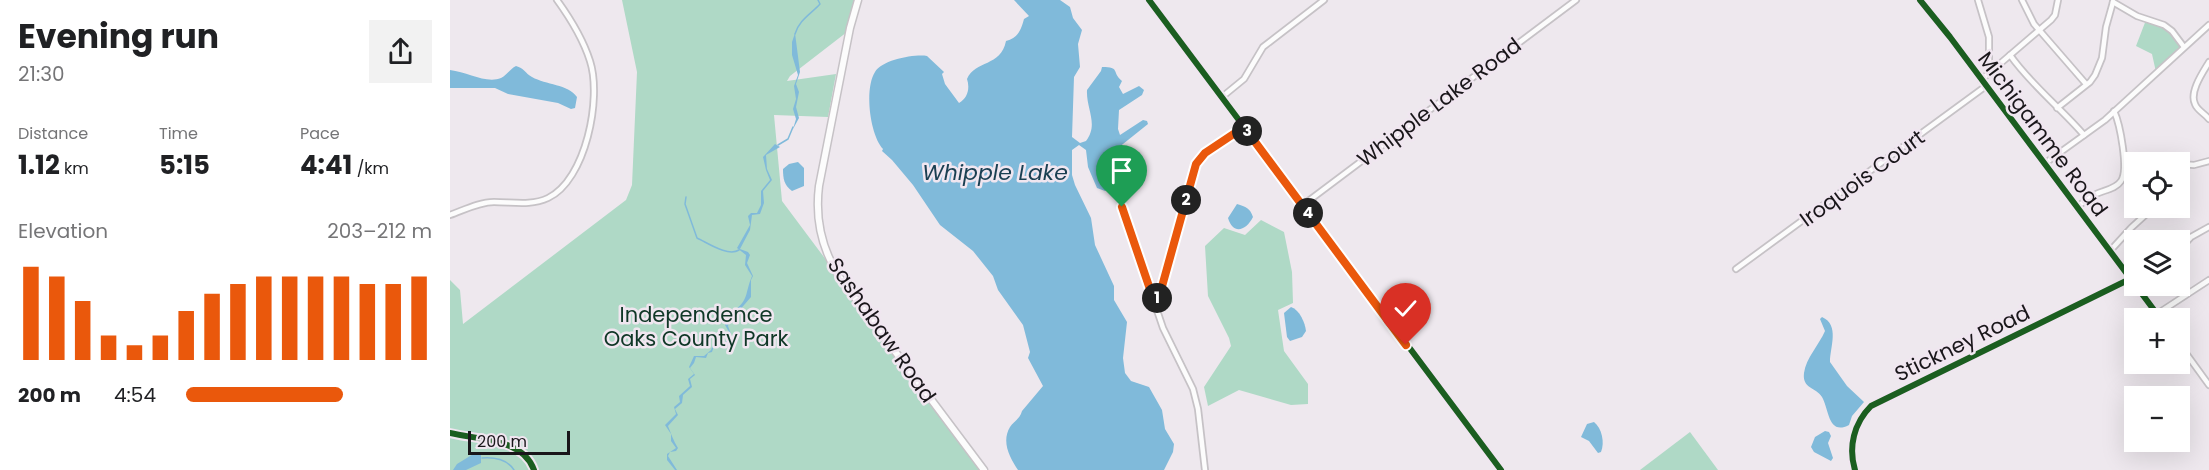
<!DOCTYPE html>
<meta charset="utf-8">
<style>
:root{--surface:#fff;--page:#f2f2f2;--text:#202124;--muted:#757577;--accent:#ea580c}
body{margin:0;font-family:Poppins,sans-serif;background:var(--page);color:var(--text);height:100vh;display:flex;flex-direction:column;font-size:22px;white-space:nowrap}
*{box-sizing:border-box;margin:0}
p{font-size:20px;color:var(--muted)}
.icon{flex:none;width:33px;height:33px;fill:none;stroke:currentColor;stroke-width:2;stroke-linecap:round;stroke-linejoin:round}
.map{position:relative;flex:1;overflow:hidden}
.panel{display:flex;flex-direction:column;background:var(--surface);width:450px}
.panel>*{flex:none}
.fabs{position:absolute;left:1674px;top:152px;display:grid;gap:12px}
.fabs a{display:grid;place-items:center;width:66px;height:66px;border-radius:0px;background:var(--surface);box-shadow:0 6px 24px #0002;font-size:30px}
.scale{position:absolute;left:18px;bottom:15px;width:102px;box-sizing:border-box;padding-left:6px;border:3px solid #19161a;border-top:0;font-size:16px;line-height:21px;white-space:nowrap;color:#19161a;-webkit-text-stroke:4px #f0e6f0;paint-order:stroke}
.pin{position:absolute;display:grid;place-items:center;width:51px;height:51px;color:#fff;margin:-62px -26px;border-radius:50% 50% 50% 0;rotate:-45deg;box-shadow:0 0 6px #0007}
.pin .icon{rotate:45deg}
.km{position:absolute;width:30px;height:30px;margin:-15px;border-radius:50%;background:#222;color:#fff;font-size:16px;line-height:30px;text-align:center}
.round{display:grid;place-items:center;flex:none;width:63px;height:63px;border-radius:0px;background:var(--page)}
.overview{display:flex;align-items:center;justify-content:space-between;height:102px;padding:0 18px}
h1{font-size:33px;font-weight:700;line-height:45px}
.metrics{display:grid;grid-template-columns:repeat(3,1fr);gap:9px;height:102px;padding:6px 18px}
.metrics div{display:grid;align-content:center}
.metrics b{font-size:26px;font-weight:700}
.metrics small{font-size:16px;font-weight:400}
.metrics p{font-size:16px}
.chart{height:168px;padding:12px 18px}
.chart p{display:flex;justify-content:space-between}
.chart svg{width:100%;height:108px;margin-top:6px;stroke:var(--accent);stroke-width:6}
ul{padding:0 18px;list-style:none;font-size:20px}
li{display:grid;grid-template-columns:96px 72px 1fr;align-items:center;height:45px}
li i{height:15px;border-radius:8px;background:var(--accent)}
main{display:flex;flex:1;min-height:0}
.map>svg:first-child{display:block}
.green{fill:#afd9c6}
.water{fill:#80bada}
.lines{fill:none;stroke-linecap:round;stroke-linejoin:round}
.stream{stroke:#80bada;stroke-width:1.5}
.minor-casing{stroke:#c6c2c6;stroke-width:8}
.major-casing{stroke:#c6c2c6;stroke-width:9}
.minor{stroke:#fcfcfc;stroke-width:4.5}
.major{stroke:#fcfcfc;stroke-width:6}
.cycleway-casing{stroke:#f0e6f0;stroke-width:10}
.cycleway{stroke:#1b5e20;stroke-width:6}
.route-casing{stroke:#fff;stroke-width:12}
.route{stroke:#ea580c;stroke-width:8}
.labels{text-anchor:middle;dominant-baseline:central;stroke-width:5;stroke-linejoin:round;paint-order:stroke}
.street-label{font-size:21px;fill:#19161a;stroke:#f0e6f0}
.park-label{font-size:21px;fill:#0f3726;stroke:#f0e6f0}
.water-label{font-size:22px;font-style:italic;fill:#1a3f52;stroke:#f0e6f0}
</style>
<main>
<section class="panel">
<div class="overview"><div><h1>Evening run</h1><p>21:30</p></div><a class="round"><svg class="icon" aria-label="share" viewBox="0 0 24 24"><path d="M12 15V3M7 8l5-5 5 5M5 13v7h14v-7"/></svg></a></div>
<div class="metrics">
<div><p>Distance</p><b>1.12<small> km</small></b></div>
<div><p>Time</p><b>5:15</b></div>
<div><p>Pace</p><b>4:41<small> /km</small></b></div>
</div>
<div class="chart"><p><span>Elevation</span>203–212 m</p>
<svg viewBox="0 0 160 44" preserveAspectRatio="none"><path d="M5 44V6M15 44V10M25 44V20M35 44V34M45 44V38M55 44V34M65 44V24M75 44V17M85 44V13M95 44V10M105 44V10M115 44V10M125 44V10M135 44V13M145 44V13M155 44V10"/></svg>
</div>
<ul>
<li><b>200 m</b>4:54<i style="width:64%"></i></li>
</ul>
</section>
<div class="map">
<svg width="1759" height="470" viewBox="0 0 1759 470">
<rect width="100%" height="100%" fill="#eee8ee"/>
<!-- green -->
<g class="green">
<path d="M172,0H406L397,32L340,76L337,81L386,74L378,117L324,115L332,201L533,470H0V280L10,290L13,324L176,200L182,185L187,72Z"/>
<path d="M1696,20L1714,25L1734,47L1706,72L1702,54L1686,46Z"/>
<path d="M811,220L834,232L842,272L843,303L828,310L834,351L858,384V404L841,405L789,390L758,406L754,387L781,346L779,338L758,296L755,246L774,228L795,235Z"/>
<path d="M1240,432L1268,470H1190Z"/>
</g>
<!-- water -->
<g class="water">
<path d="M564,0H610L620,7L623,18L632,30L628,44L630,67L624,77L622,137L630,143L636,141C649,124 636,109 637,90L651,71L652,67C671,67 661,72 672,81L669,87L673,94L689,86L694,90L692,95L669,110L668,129L670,135L693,120L697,121L698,124L668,148L657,183L659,189L655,191L647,188L638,167L636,150L629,145L622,150V175L625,185L641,218L645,245L664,286V300L677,322L673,358L675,373L681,381L699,387L712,410L715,429L724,444L723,452L714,470H568C560,458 551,442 560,427C564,421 570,419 572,411L593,386L578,358L580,352L573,325L548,290L543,276L523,251L490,225L463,185L442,160L432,151L433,149C420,135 414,89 425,72C432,60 464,54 477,56L494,72L492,74L495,84L509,103C518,98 520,88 517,79C525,60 551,67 556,41C568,38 571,30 574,19L579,16Z"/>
<path d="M345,33L350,72L346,84L349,92L346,107L349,118L343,129L346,119L343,109L346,99L344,86L348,75L342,55V42Z"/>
<path d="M66,66C74,68 75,73 82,77C96,85 118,84 127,97L125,108L121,109L108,103L58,94L45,88H0V70C18,72 36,84 51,78C57,75 60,69 66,66Z"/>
<path d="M325,144L330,147L316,155L317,169L322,180L313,191L314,203L310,214L302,215L300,230L290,249L298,252L300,255L297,263L303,276L301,280V297L288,312L281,316L278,326L281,334L277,343L272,346L265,343L262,352L258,353L256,358L246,357L244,363L240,368L245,375L240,379L242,387L233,395L232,403L225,409L228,415L218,426C221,433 223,440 228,448L226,451L220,452L218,456L227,470H225L217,460V454L226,448L221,441V434L215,425L226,414L224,407L230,402L229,396L240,386L238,379L244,374L239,367L244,356H254L261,350L264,341L273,344L276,342L279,332L275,325L279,314C300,301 294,295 302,276L295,265L296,255L287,248L300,225L298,216L301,213H307L311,205V191L320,180L316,170L313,157Z"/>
<path d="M348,162L354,168V186L342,191C334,185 333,179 333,169L339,164Z"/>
<path d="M787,204C796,207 800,208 803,217C796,231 783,235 778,218Z"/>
<path d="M841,307C850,310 855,323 856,331L852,337L840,341L837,337L834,313Z"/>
<path d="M1372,317C1390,325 1380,347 1380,362L1397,386L1414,402L1402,416L1399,425C1378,436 1379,409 1372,397C1366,387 1352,389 1354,373C1356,358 1369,345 1375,331L1370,319Z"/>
<path d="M1144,422C1152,428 1155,443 1151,452L1148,453L1139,441L1131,437L1137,424Z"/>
<path d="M1375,431L1379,432L1381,436L1378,443L1383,458L1381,461L1364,452L1361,447L1365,437Z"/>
<path d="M25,453L31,455V463L16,470H3L7,464Z"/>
</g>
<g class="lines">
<!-- stream -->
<g class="stream">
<path d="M345,34C349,20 361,14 370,4L368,0"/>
<path d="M328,145L338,139L343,127"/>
<path d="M236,197L235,204L247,238C258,243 278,257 289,250"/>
<path d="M32,458C45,457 57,459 64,470"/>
</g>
<!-- minor casing -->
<g class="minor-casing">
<g id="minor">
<path d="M699,0L1051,470"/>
<path d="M1470,0L1500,37L1710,318"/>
<path d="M1528,0L1539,37V73"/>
<path d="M1572,0L1584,24L1636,84"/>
<path d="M1663,2L1687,16L1714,25L1722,31L1734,47"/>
<path d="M1560,55C1581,85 1610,107 1634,135"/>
<path d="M1759,62C1753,72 1739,92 1745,104C1747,110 1755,114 1759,119"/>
<path d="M1531,80L1601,20L1605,15L1608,0"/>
<path d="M772,97L794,79L813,47L874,0"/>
<path d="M1607,108L1640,82L1645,75L1652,58L1656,27L1663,2"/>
<path d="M1594,164L1655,120L1759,25"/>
<path d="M1730,164L1744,165L1759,161"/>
<path d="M853,205L1126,0"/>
<path d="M672,207L713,328L743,389L748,409L755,470"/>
<path d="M1626,207C1633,203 1639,198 1646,194C1654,190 1666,189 1671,181C1679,170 1670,124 1664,111"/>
<path d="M0,215C14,210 29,202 44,202C63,202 81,206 98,198C136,180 152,98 140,61C133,39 120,18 107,0"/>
<path d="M1730,249L1741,237L1759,227"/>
<path d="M1660,251L1681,228L1704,207"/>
<path d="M1286,269L1536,86"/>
<path d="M704,301L711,290L746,164L755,153L794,127"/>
<path d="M1707,314L1759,280"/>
<path d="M1730,345L1759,385"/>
<path d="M1405,470C1398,447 1404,423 1421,406L1680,279"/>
</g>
</g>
<!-- major casing -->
<g class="major-casing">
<path id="major" d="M408,0L400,28L369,186C365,218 372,250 390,278L534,470"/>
</g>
<!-- minor -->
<use href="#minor" class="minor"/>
<!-- major -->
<use href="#major" class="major"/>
<!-- cycleway casing -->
<g class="cycleway-casing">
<g id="cycleway">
<path d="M699,0L1051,470"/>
<path d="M1470,0L1500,37L1710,318"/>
<path d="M0,433C28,440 73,438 84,470"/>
<path d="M1405,470C1398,447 1404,423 1421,406L1680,279"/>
</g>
</g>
<!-- cycleway -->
<use href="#cycleway" class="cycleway"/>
</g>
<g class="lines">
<!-- route casing -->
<g class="route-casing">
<path id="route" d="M672,207L704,301L711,290L746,164L755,153L794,127L956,345"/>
</g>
<!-- route -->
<use href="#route" class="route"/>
</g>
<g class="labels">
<!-- street labels -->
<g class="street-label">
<text transform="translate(989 102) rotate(-37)">Whipple Lake Road</text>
<text transform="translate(1593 134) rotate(53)">Michigamme Road</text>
<text transform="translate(1412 178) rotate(-36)">Iroquois Court</text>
<text transform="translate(432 330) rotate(55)">Sashabaw Road</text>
<text transform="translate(1512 343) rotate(-26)">Stickney Road</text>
</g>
<!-- park labels -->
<g class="park-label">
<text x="246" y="314">Independence<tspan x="246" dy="24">Oaks County Park</tspan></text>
</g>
<!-- water labels -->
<g class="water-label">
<text x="545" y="172">Whipple Lake</text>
</g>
</g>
</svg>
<div class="fabs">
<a><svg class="icon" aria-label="locate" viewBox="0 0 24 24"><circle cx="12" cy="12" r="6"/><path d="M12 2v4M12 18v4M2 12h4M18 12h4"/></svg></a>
<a><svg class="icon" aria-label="layers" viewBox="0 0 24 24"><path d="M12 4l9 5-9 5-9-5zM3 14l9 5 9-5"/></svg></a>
<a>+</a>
<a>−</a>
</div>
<div class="scale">200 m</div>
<div class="pin" style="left:672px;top:207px;background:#1e9e55"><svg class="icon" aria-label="arrive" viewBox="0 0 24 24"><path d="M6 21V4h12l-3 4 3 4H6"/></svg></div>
<div class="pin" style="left:956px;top:345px;background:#d93025"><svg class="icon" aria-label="check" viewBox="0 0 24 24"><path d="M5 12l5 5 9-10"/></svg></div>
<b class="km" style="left:707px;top:298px">1</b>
<b class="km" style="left:736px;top:200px">2</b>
<b class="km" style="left:797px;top:131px">3</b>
<b class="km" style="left:858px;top:213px">4</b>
</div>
</main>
